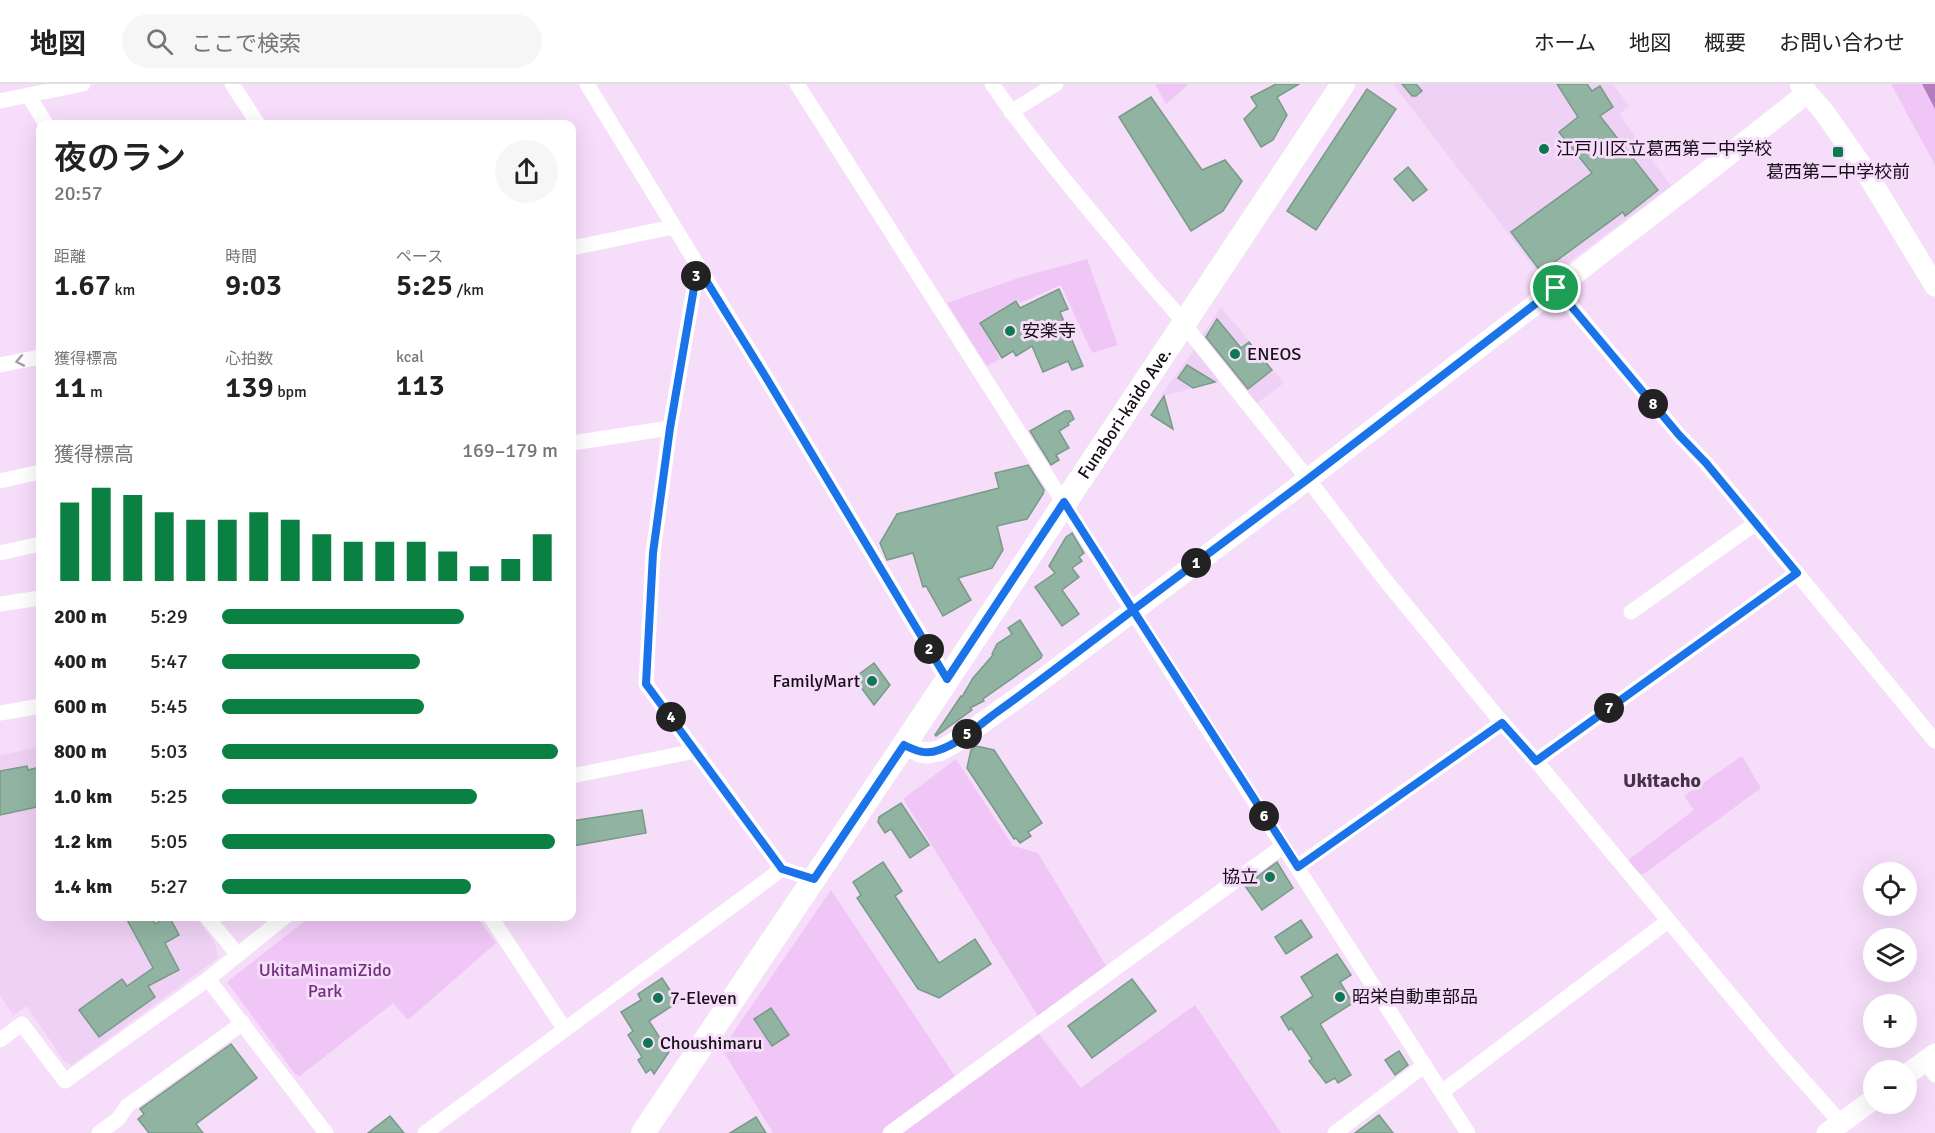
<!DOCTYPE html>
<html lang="ja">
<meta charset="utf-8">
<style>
:root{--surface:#fff;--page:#f6f6f6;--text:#222;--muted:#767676;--line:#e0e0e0;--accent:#0b8043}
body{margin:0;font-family:Signika,"Noto Sans JP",sans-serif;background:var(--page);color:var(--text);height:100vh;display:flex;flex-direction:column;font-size:22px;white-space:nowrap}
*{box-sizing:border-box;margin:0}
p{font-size:20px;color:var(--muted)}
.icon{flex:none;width:33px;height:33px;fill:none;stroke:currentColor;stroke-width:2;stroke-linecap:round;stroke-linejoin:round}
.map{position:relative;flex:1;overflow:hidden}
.panel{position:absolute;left:36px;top:36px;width:540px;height:801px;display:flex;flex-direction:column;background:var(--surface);border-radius:12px;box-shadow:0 6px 24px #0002}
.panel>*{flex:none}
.controls{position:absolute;left:1863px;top:778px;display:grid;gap:12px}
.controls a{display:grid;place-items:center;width:54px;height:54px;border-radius:50%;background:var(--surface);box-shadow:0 6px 24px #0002;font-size:30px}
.pin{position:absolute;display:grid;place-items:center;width:51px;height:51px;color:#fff;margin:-26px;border:3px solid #fff;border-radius:50%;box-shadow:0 2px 6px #0007}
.km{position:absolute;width:30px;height:30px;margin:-15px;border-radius:50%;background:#222;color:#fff;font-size:16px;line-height:30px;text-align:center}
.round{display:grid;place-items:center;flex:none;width:63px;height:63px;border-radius:32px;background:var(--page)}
.overview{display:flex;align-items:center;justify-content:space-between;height:102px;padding:0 18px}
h1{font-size:33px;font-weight:600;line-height:45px}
.figures{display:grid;grid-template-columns:repeat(3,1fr);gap:9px;height:102px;padding:6px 18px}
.figures div{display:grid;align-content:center}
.figures b{font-size:30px;font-weight:600}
.figures small{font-size:16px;font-weight:400}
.figures p{font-size:16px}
.chart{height:168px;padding:12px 18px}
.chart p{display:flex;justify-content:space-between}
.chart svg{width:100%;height:108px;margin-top:6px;stroke:var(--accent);stroke-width:6}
ul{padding:0 18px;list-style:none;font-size:20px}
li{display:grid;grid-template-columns:96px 72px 1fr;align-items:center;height:45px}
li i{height:15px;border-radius:8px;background:var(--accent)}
header{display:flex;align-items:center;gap:36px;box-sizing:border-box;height:84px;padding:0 30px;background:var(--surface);border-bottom:2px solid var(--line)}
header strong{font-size:28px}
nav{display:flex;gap:33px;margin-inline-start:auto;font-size:21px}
.search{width:420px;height:54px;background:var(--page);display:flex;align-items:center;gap:15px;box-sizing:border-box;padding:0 21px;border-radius:33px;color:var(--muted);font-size:22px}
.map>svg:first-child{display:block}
.built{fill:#eed1f4}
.green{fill:#efc6f6}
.water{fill:#b57cc0}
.building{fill:#91b4a2;stroke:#789b88;stroke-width:1.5}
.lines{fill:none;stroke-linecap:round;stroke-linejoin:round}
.street{stroke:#fff;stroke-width:15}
.secondary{stroke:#fff;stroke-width:21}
.primary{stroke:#fff;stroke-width:24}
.oneway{stroke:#a29fa3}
.route-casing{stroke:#fff;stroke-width:12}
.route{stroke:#1a73e8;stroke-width:8}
.poi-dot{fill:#0d7851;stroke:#f6ddfa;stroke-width:2}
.labels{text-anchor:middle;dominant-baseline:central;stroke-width:6;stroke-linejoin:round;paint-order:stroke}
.poi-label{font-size:18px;fill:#170f18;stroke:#f6ddfa;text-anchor:start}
.street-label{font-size:18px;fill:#170f18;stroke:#f6ddfa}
.park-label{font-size:18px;fill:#732e80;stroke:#f6ddfa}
.neighbourhood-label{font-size:20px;font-weight:bold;fill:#46334a;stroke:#f6ddfa}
</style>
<header>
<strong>地図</strong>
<div class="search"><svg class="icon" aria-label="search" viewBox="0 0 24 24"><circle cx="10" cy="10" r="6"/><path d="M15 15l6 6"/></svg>ここで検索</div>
<nav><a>ホーム</a><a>地図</a><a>概要</a><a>お問い合わせ</a></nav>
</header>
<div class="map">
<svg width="1935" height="1049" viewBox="0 0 1935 1049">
<rect width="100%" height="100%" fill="#f6ddfa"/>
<!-- built -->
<g class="built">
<path d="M1393,0H1613L1629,22L1619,30L1671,102L1544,196Z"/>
<path d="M1221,223L1284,299L1256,320L1202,252Z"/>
<path d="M1194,266L1220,297L1160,313Z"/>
<path d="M40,663V832L196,833L215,860L218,874L72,981L64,977L27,922L13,931L0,911V671Z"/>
</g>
<!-- green -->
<g class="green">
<path d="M1155,0H1189L1166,20Z"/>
<path d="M1891,0H1935V81Z"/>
<path d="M1087,175L1118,261L1092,269L1061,201L1020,219L1017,215L979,238L1000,275L987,282L947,219L1018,194Z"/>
<path d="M1742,672L1761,704L1642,791L1627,777L1694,726L1684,712Z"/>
<path d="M956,675L1013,762L1038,769L1106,882L1038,932L903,715Z"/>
<path d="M831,806L962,1003L1038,949L1081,1004L1195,921L1281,1049H773L722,965Z"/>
<path d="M310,833H477L496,859L408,936L393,919L300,992L295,990L227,898Z"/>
</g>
<!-- water -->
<path class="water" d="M1922,0H1935V25Z"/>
<!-- building -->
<g class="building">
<path d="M1276,0H1299L1277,13L1287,31L1273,56L1261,63L1244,35L1257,22L1251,13Z"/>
<path d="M1402,0H1416L1422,7L1416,12H1412Z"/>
<path d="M1557,0H1587L1592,7L1600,2L1613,23L1600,32L1658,106L1625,132L1623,128L1541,188L1511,148L1592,89L1559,48L1578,33Z"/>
<path d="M1367,5L1396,25L1316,146L1287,127Z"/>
<path d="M1151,13L1202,86L1225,76L1242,97L1223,127L1191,147L1119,33Z"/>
<path d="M1408,83L1427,106L1413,117L1394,95Z"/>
<path d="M1059,205L1068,225L1060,228L1083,282L1072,286L1068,277L1043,288L1032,262L1016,272L1013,267L1002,274L980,239L1016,217L1020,224Z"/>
<path d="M1217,235L1241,264L1249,258L1272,286L1248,305L1206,253Z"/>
<path d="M1187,281L1215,298L1193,304L1178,294Z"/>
<path d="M1164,312L1173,345L1151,331Z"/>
<path d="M1065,327H1070L1074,335L1068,339L1069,341L1059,347L1069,364L1056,371L1059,376L1051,381L1030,347Z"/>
<path d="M1028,381L1044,406L1043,410L1027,435L997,442L1003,466L992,484L958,494L971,516L943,532L926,502L923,503L913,469L887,476L880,459L897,430L999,404L995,389Z"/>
<path d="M1072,449L1084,469L1079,473L1082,477L1072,484L1079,493L1062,506L1079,530L1062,542L1035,503L1055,489L1049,482L1066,453Z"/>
<path d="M1020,536L1042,571L1041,574L983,615L984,617L970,624L972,626L936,652L935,651L961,612L962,613L973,594L993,571L992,570L997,560L1012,550L1008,544Z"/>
<path d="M874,579L890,601L874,621L854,594Z"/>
<path d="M976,662L994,666L1042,739L1028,748L1031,752L1020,759L1016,754L1014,755L967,684L971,666Z"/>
<path d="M27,682L28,686L40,683V720L36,721L37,723L0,731V687Z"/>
<path d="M901,719L929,761L910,774L891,745L885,749L878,738L879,733Z"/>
<path d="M642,726L646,749L572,762V737Z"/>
<path d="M883,778L902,807L895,812L939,879L975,855L991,880L939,914L918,905L857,814L861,811L853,798Z"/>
<path d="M1277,778L1293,804L1262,826L1245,802Z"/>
<path d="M125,832H151L155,840L169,832L179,851L165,859L179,886L148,902L155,913L99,953L79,926L122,895L127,902L153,884Z"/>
<path d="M1301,836L1312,853L1286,870L1275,853Z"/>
<path d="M1337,870L1351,891L1340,898L1353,919L1320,940L1351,991L1338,999L1335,994L1326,999L1309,977L1312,975L1291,944L1289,946L1281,933L1313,912L1301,893Z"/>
<path d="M662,894L678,918L649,937L669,968L654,990L651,985L646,989L638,976L642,973L628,951L633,947L621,928L641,916L638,910Z"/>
<path d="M1132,895L1156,927L1092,974L1068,942Z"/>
<path d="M771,924L789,951L772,962L754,935Z"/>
<path d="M231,960L257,994L196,1040L203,1049H149L138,1035L144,1030L140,1025Z"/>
<path d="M1399,967L1408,981L1395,991L1385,976Z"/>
<path d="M1379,1031L1393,1049H1355Z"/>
<path d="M390,1032L404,1049H368Z"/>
<path d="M756,1033L766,1049H730Z"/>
</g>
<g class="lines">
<!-- street -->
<g class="street">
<path d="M232,0L258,40"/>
<path d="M587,0L767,295L947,595"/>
<path d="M797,0L1204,639L1468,1049"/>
<path d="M992,0C1037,65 1089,125 1139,186C1157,209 1179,229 1194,253L1308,395L1382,492L1494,629L1536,677L1777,967L1841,1039"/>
<path d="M28,11L46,40"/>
<path d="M0,17L83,0"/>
<path d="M1011,28L1056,0"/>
<path d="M572,164L673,143"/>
<path d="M699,185L695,198L670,344L653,469L646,600L782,785L814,795"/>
<path d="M1556,204L1679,351L1706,379L1935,657"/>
<path d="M0,281L40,273"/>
<path d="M572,359L670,344"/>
<path d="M0,397L40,388"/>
<path d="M0,469L40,460"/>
<path d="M0,520L40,514"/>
<path d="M1631,528L1756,439"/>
<path d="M0,629L40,622"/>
<path d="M1536,677L1797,489"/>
<path d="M572,692L695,667"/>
<path d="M1297,783L1502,639"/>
<path d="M206,832L238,871"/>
<path d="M490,832L565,946"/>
<path d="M208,895L326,1049"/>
<path d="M0,956L22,940L65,997L208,895L286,832"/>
<path d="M1926,977L1935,991"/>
<path d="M1442,1008L1668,837"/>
<path d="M99,1049L118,1035L127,1022L243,939"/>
<path d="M425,1049L782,785"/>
<path d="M890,1049L1283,762"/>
<path d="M1335,1049L1425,981"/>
</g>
<!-- secondary -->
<g class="secondary">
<path d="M1800,0L1824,28L1864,85L1935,202"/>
<path d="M904,661L920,668L928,669L939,667L954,659L1027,607L1308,395L1693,99L1807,9"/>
<path d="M1906,991L1935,970"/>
<path d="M1827,1049L1874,1015"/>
</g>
<!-- primary -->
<path class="primary" id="s1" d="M643,1049L904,661L1343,0"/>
</g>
<!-- one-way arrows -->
<defs><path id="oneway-chevron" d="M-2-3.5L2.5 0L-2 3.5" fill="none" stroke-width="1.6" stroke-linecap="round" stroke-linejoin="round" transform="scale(1.5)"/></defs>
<use class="oneway" href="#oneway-chevron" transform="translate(20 277) rotate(169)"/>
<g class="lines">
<!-- route casing -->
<g class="route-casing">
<path id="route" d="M1556,204L1308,395L1133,526L1064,418L947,595L767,295L699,185L695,198L670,344L653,469L646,600L782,785L814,795L904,661C916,667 926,671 939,666C960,659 979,641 997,628C1043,595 1088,560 1133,526L1298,783L1502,639L1536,677L1797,489L1706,379L1679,351L1556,204"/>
</g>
<!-- route -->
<use href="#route" class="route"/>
</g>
<!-- markers -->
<g class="poi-dot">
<circle cx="1544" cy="65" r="6"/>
<rect x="1832" y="62" width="12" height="12" rx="3"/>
<circle cx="1010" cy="247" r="6"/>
<circle cx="1235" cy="270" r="6"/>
<circle cx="872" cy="597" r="6"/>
<circle cx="1270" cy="793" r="6"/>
<circle cx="1340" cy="913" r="6"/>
<circle cx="658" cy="914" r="6"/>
<circle cx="648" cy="959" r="6"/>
</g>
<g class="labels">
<!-- poi labels -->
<g class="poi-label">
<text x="1556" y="65">江戸川区立葛西第二中学校</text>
<text x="1838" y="88" text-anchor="middle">葛西第二中学校前</text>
<text x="1022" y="247">安楽寺</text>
<text x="1247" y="270">ENEOS</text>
<text x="860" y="597" text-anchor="end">FamilyMart</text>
<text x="1258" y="793" text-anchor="end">協立</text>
<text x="1352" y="913">昭栄自動車部品</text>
<text x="670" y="914">7-Eleven</text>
<text x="660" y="959">Choushimaru</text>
</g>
<!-- street labels -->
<g class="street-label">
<text stroke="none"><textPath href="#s1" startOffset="866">Funabori-kaido Ave.</textPath></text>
</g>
<!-- park labels -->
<g class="park-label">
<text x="325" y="886">UkitaMinamiZido<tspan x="325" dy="21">Park</tspan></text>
</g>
<!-- neighbourhood labels -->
<g class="neighbourhood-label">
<text x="1662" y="696">Ukitacho</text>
</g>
</g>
</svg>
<div class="controls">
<a><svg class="icon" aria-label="locate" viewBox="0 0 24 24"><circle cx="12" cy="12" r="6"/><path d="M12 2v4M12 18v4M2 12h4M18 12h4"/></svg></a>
<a><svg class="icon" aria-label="layers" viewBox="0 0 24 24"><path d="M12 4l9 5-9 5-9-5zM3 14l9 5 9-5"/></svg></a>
<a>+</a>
<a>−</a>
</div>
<div class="pin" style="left:1556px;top:204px;background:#1e9e55"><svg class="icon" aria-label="arrive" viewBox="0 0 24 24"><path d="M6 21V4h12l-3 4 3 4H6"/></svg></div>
<b class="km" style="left:1196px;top:479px">1</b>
<b class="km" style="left:929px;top:565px">2</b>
<b class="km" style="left:696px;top:192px">3</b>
<b class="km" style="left:671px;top:633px">4</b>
<b class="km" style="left:967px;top:650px">5</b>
<b class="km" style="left:1264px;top:732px">6</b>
<b class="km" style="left:1609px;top:624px">7</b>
<b class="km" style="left:1653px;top:320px">8</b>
<section class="panel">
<div class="overview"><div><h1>夜のラン</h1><p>20:57</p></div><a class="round"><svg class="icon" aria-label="share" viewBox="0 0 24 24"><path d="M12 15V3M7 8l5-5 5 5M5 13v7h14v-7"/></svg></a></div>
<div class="figures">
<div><p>距離</p><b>1.67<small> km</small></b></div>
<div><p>時間</p><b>9:03</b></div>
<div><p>ペース</p><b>5:25<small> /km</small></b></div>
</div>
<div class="figures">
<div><p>獲得標高</p><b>11<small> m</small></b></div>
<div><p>心拍数</p><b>139<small> bpm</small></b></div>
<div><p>kcal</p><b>113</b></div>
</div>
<div class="chart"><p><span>獲得標高</span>169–179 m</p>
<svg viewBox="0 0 160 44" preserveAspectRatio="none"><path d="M5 44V12M15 44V6M25 44V9M35 44V16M45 44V19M55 44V19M65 44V16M75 44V19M85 44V25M95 44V28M105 44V28M115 44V28M125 44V32M135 44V38M145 44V35M155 44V25"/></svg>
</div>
<ul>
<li><b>200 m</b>5:29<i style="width:72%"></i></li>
<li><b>400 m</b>5:47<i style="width:59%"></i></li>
<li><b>600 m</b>5:45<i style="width:60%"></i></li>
<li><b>800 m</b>5:03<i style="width:100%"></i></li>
<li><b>1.0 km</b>5:25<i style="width:76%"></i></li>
<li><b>1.2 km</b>5:05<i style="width:99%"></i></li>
<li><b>1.4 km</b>5:27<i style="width:74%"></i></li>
</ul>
</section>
</div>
